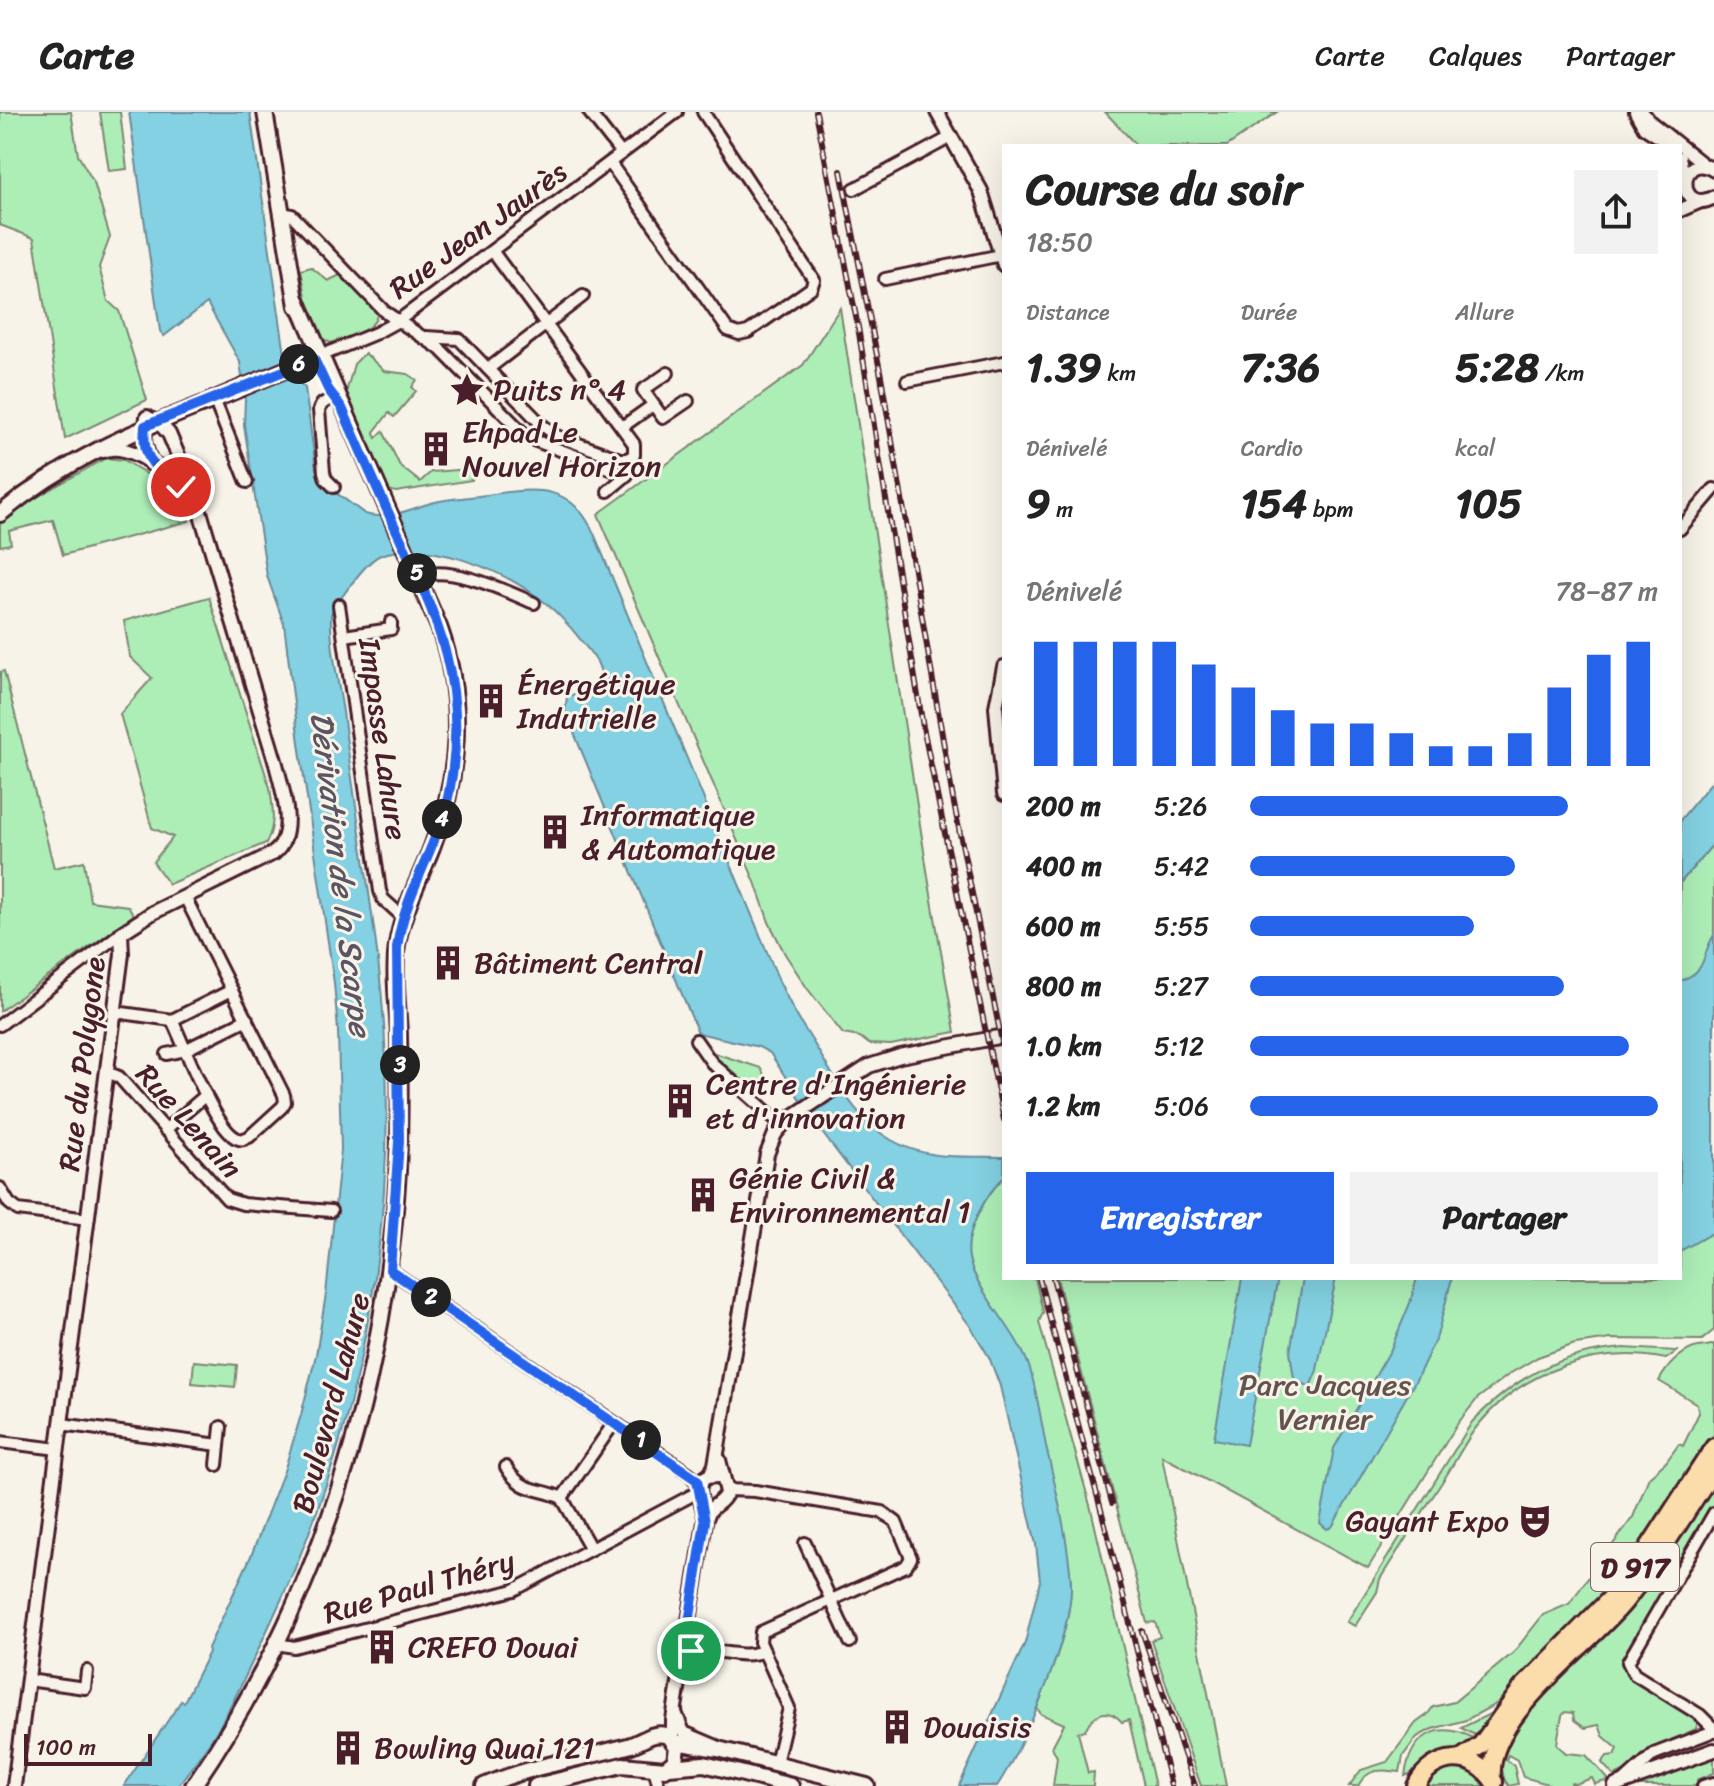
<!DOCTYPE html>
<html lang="fr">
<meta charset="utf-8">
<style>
:root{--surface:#fff;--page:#f2f2f2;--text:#222;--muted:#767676;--line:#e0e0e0;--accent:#2563eb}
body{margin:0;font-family:Sriracha,sans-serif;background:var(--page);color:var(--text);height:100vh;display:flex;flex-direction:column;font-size:30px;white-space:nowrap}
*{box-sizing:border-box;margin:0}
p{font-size:26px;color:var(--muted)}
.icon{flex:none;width:44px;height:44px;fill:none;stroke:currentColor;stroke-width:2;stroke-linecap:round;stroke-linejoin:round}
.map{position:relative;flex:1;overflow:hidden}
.side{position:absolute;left:1002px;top:32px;width:680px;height:1136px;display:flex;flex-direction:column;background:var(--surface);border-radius:0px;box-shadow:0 8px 32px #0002}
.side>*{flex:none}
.scale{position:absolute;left:24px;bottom:20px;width:128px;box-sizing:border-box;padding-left:8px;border:4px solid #4a1f2b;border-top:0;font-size:22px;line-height:28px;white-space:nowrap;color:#4a1f2b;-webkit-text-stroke:6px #f7f3e8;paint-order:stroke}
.pin{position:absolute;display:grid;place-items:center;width:68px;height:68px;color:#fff;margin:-34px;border:4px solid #fff;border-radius:50%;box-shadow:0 2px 8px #0007}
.km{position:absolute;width:40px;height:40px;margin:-20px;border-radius:50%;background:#222;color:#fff;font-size:22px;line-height:40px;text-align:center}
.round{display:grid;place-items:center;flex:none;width:84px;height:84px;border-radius:0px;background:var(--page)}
.summary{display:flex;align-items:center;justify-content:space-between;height:136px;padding:0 24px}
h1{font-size:44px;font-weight:700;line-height:60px}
.metrics{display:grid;grid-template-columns:repeat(3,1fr);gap:12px;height:136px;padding:8px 24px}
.metrics div{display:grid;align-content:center}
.metrics b{font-size:40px;font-weight:700}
.metrics small{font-size:22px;font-weight:400}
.metrics p{font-size:22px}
.chart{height:224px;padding:16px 24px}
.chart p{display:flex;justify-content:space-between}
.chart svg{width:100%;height:144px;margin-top:8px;stroke:var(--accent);stroke-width:6}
.cta{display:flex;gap:16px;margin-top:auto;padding:16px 24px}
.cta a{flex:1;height:92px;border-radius:0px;background:var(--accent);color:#fff;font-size:32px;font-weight:700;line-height:92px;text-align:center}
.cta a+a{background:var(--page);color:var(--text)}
ul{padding:0 24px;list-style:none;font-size:26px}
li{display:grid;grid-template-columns:128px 96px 1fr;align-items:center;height:60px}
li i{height:20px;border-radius:10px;background:var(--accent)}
header{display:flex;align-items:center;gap:48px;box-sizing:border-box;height:112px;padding:0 40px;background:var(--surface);border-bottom:2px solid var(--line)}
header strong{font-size:38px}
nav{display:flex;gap:44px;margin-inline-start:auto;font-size:28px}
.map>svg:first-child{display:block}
.green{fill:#adeeb7;stroke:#7c8671;stroke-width:2}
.water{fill:#83d1e2;stroke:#6c8a99;stroke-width:2}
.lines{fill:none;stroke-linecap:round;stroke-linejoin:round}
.minor-casing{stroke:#4a1f2b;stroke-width:16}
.tertiary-casing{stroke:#4a1f2b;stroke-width:18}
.secondary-casing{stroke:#4a1f2b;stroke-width:20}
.primary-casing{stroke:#4a1f2b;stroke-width:22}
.minor{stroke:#f7f3e8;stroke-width:10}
.tertiary{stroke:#f7f3e8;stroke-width:12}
.secondary{stroke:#f7f3e8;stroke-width:14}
.primary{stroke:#faddab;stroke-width:16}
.rail-casing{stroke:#4a1f2b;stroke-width:6}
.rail{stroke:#f7f3e8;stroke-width:3;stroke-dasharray:9;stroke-linecap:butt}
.route-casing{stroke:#fff;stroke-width:16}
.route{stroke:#2563eb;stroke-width:10}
.labels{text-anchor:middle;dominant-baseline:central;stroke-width:6;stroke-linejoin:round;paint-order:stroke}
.shield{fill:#f7f3e8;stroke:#7e5f64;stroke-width:2}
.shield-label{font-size:28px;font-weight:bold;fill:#4a1f2b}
.street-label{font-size:30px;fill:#4a1f2b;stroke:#f7f3e8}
.poi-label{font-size:30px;fill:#4a1f2b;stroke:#f7f3e8;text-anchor:start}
.park-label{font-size:30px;fill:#63534e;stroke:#f7f3e8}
.water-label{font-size:32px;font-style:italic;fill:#5b5462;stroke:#f7f3e8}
</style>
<header>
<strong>Carte</strong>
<nav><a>Carte</a><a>Calques</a><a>Partager</a></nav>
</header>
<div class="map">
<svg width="1714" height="1674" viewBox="0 0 1714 1674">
<rect width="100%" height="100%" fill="#f7f3e8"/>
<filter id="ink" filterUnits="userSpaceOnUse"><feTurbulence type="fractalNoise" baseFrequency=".0125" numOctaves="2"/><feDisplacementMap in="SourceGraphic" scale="16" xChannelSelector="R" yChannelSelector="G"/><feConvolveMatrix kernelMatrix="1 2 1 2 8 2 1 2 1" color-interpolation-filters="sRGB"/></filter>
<g filter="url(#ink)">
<!-- green -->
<g class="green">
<path d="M0,0H71L78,43L94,71L110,125L99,155L108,189L119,199L147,288L65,327L34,126L0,113Z"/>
<path d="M100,0H120L127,57L109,59Z"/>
<path d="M1105,0H1277L1227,34H1137Z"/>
<path d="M311,155L328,169L340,163L377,200C378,219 346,225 331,231L318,225L309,200L301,158Z"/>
<path d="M840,196L929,771L955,920L891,933L869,932L860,925L843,922L807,876L785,842L769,810L755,770L598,402L803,253Z"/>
<path d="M365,241L384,259L408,262L417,268L412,275L416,279L394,305L389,301L374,320L376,326L383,319L400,354L420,370L431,360L470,357L472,368L396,380L384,377L344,288L354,252Z"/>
<path d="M106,346L124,348L184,385L189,409L63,443L53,408L9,419L11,432L0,434V409L19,395Z"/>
<path d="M209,485L270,676C273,696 276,713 266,731L169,772L153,750L173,725L152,716L120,602L152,566L130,545L124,509Z"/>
<path d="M4,559L54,756L84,749L90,789L128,794L134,803L0,899V560Z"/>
<path d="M1714,731V1218L1702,1228L1611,1227L1575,1232L1538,1245L1511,1261L1478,1286L1458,1311L1368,1456L1162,1344L1226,1674H1201L1151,1528L1160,1525L1155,1510L1147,1511L1057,1166H1680V771Z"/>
<path d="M711,940L761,956L766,967L749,979L712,945Z"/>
<path d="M1004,1065V1166H1035L1043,1200L1039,1210L1091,1397L1155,1674H1144L1129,1608L1122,1610C1108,1594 1093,1601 1085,1618L1078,1620L1088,1661L1094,1660L1093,1674H1053L1057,1645L1052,1635L1064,1612L1041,1602L1037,1596C1052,1558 1070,1515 1071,1474C1071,1462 1068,1449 1066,1438C1055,1360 1024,1285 1000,1211C992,1187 969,1164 968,1140C967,1116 987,1081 1004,1065Z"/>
<path d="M1714,1232V1322L1637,1439L1604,1480L1496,1592L1466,1608L1432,1617L1417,1625L1403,1644L1400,1660C1382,1657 1367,1656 1358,1674H1349L1361,1658L1387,1650L1416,1611L1427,1603L1433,1595L1454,1590L1513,1541L1543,1503L1569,1492L1633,1405L1649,1365L1666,1350L1679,1332L1683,1334L1699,1301L1697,1292L1659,1269C1666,1256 1679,1241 1694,1236C1700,1234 1707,1235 1714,1232Z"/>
<path d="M1624,1236L1677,1239L1666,1247C1599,1233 1523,1258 1479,1312C1466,1327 1457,1347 1446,1364C1424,1398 1402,1432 1380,1467L1377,1480L1355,1514L1347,1510L1472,1310C1517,1264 1559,1241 1624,1236Z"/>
<path d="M194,1249L237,1253L235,1275L192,1271Z"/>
<path d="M1714,1366V1395L1626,1545V1556L1632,1564L1698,1607L1696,1617L1657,1634L1626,1659L1614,1664L1602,1651L1607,1644L1615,1643L1618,1637L1603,1624L1599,1613L1585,1616L1574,1608L1573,1601L1565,1600L1562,1604C1560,1614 1558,1623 1557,1633L1566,1641L1586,1643L1609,1668L1595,1672L1592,1666L1575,1672L1571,1671L1572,1674H1555L1523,1665L1517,1648L1508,1643L1506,1648L1514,1654L1518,1672L1509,1674L1504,1667L1499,1642L1524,1602Z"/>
<path d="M1496,1599L1477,1630L1405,1664C1410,1625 1437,1607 1473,1626L1475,1623L1461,1616Z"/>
<path d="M1714,1645V1661L1697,1668V1674H1634Z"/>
<path d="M1459,1654L1475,1659L1483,1674H1423L1441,1657Z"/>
</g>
<!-- water -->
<g class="water">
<path d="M129,0H250L286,250L291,263L305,276L316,357L324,372L365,402C386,409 410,397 431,391C449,386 467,386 486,383C536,376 572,370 595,424L779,869C788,888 797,906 808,922C843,977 863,1033 937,1043C959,1046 982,1044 1004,1045V1065C986,1082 964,1120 969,1146C975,1179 1018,1219 1030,1257C1037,1281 1041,1308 1046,1334C1056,1378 1068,1425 1071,1471C1073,1520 1025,1633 997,1674H959L1025,1531L1040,1469L1036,1433L1000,1274L989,1245L971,1215L817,1014L770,941L759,935L698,921L565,599L567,585L594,574L600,568C604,554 591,542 583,531C570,514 554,496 536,484C499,457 427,427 381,443C366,448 344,483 333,497L331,502C330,534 338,568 343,600C353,683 368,765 378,848C405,1077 370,1301 271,1510C255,1544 239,1580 220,1614C208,1635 192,1654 178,1674H124L181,1589L184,1590L209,1540L208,1536L251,1444L285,1356L301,1303L316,1243L326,1182L341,1037L338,919L334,871L299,631L284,512L267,464L244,313L245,287L240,250L207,191L164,224L160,219Z"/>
<path d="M1714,667V731L1680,771V708Z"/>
<path d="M1714,823V1120L1680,1139V869C1709,858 1700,845 1714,823Z"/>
<path d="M1242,1166H1278L1246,1333L1214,1327Z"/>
<path d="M1303,1166H1336L1317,1258L1310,1275L1294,1267L1290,1240Z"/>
<path d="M1417,1166H1452L1437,1224L1416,1268L1332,1415L1327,1417L1320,1411L1334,1336L1391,1237L1410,1191Z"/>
</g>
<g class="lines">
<!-- minor casing -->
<g class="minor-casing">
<g id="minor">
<path d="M589,0L621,41"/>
<path d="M1635,0L1644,16L1672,34"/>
<path d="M1643,0L1651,10L1706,54"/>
<path d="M1680,45L1685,67"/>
<path d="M610,51L728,218L739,222L748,220L811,176L814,168L703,0"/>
<path d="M854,77L951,25"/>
<path d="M280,100L292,103L385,200L439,236L528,326L627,363L608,379"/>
<path d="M885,167L1001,143"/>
<path d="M426,225L459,227L542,313L557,324L620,347H627L634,343V332L493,140"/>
<path d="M320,244L376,221L398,209L677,0"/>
<path d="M488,257L583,184"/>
<path d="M668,261L643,278L663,306L688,289"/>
<path d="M907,269L1004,250"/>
<path d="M214,287L247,370"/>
<path d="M622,315L653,293"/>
<path d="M334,375L326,367L324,360L319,298L322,292L337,283"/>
<path d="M1680,417L1714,377"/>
<path d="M419,465C447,451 506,479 534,491"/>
<path d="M339,493L380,779L383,787L404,806"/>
<path d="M344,524L391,517V510"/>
<path d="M115,900L172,908L232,878"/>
<path d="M172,908C184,932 214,1015 236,1026C243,1029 243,1027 249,1025L282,995L285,990L284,983L185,785"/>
<path d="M0,913L121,821"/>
<path d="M696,928L712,951L782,1013"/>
<path d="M167,942L185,938L247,907"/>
<path d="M107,960L119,965L227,1087L243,1092L331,1099"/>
<path d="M165,1018L206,983"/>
<path d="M0,1076L9,1091L18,1098L88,1107"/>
<path d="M390,1158L690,1362L699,1373"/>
<path d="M61,1312L219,1333"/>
<path d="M0,1330L58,1337"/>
<path d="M217,1353L221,1315"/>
<path d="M506,1355C522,1382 539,1375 562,1386L591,1437"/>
<path d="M727,1378L755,1379L882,1400L896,1410L911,1446L906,1454L761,1520L760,1530L789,1596L776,1651"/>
<path d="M562,1386L614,1311"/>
<path d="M1714,1401L1628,1550L1634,1562L1700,1603L1714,1617"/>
<path d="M805,1431L850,1530"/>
<path d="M277,1532L294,1535L514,1478L698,1380"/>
<path d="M684,1542C708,1530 736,1550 764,1539"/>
<path d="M28,1568L85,1576L87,1559"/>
<path d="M675,1598L684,1620L717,1634"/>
<path d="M654,1657L659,1674"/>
<path d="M1623,1670L1654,1642L1714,1619"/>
<path d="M1703,1674L1714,1671"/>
</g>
</g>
<!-- tertiary casing -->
<g class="tertiary-casing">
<g id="tertiary">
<path d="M937,0L981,79L1004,153"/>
<path d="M1714,58C1676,36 1676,106 1714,85"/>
<path d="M1680,98L1701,89"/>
<path d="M103,339C131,327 178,368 194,390"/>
<path d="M1004,555L996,595L1004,682"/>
<path d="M710,1363L715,1353L767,1042L775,1022L786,1009L869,954L900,944L1004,924"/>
<path d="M705,1406C704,1391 692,1376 706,1365L717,1364"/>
<path d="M673,1628V1608L705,1410C710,1390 721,1395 727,1380L719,1348"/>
<path d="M14,1674L122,842L121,821L152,801L274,741C298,721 282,677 276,652L195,383L169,322L163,315L147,305L144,330L151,352"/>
<path d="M1615,1674L1714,1638"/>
</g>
</g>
<!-- secondary casing -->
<g class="secondary-casing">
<g id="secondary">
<path d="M265,0L297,194"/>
<path d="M0,402C64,349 129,321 206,291C244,275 281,259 320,244"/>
<path d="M675,1630L718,1637L867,1674"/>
<path d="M669,1655L704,1652L791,1674"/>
<path d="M193,1674C319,1491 385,1279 398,1058C400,1013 400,968 399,924C398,894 393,862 397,833C402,799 420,767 432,735C460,665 465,587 439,515L297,188"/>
<path d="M484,1674C529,1654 581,1647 628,1634C643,1630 653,1618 669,1624L677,1635L675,1649L665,1657L622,1653L536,1674"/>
</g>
</g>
<!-- primary casing -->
<g class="primary-casing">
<g id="primary">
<path d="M1460,1647L1481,1633L1522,1576L1611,1486L1645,1441L1714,1335"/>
<path d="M1492,1666C1486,1604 1588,1535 1625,1489C1658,1447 1685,1401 1714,1357"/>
<path d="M1416,1674C1432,1640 1474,1638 1494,1670"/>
</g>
</g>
<!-- minor -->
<use href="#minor" class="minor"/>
<!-- tertiary -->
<use href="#tertiary" class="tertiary"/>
<!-- secondary -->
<use href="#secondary" class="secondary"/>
<!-- primary -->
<use href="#primary" class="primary"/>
<!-- rail casing -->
<g class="rail-casing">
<g id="rail">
<path d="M816,0L858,215L923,615L1004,1008"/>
<path d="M841,59L881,264L953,687L1004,940"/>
<path d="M1039,1166L1107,1420L1171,1674"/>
<path d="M1053,1166L1112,1391"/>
<path d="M1142,1519L1195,1674"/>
</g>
</g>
<!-- rail -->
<use href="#rail" class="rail"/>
</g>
</g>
<g class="lines" filter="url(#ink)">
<!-- route casing -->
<g class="route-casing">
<path id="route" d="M181,375C156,354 141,350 145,314L314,247L328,277L342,296C359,335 376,374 394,413C438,507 470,574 449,681C438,734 404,782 397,836L399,1030L390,1158L697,1368L705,1410L684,1542L691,1539"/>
</g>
<!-- route -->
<use href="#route" class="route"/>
</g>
<!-- icons -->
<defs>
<g id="sight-bare" transform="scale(2.76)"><path d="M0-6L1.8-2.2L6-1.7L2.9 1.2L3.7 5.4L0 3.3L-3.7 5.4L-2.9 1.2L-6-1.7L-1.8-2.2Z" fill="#4a1f2b" stroke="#f7f3e8" stroke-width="2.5" paint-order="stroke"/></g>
<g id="building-bare" transform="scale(2.76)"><path d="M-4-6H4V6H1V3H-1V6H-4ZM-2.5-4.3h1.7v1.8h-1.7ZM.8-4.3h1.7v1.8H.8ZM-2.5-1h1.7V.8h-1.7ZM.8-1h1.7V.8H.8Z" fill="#4a1f2b" stroke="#f7f3e8" stroke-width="2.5" paint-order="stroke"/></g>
<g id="theatre-bare" transform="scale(2.76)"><path d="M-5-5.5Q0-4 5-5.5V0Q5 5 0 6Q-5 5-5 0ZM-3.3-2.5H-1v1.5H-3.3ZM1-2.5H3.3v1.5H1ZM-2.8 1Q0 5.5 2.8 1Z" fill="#4a1f2b" stroke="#f7f3e8" stroke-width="2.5" paint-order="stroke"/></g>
</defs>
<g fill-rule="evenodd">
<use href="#sight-bare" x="467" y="278"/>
<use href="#building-bare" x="436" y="337"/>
<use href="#building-bare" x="491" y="589"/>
<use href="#building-bare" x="555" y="720"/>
<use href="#building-bare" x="448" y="851"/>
<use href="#building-bare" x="680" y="989"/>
<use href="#building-bare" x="703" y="1083"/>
<use href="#theatre-bare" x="1535" y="1409"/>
<use href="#building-bare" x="382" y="1535"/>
<use href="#building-bare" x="897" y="1615"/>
<use href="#building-bare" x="348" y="1636"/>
</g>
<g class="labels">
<!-- shield labels -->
<rect class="shield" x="1591" y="1431" width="88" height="48" rx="6"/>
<g class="shield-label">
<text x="1635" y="1455">D 917</text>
</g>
<!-- street labels -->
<g class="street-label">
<text transform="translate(478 118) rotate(-36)">Rue Jean Jaurès</text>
<text transform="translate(383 627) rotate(82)">Impasse Lahure</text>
<text transform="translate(82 952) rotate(-83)">Rue du Polygone</text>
<text transform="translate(189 1009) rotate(48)">Rue Lenain</text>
<text transform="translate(331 1291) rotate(-75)">Boulevard Lahure</text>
<text transform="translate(419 1475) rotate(-16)">Rue Paul Théry</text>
</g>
<!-- poi labels -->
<g class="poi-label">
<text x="493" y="278">Puits n° 4</text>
<text x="462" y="320">Ehpad Le<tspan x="462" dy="34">Nouvel Horizon</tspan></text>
<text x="517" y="572">Énergétique<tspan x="517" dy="34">Indutrielle</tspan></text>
<text x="581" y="703">Informatique<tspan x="581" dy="34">&amp; Automatique</tspan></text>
<text x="474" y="851">Bâtiment Central</text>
<text x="706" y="972">Centre d'Ingénierie<tspan x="706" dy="34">et d'innovation</tspan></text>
<text x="729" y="1066">Génie Civil &amp;<tspan x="729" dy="34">Environnemental 1</tspan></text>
<text x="1509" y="1409" text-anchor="end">Gayant Expo</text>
<text x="408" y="1535">CREFO Douai</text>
<text x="923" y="1615">Douaisis</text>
<text x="374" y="1636">Bowling Quai 121</text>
</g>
<!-- park labels -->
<g class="park-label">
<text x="1325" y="1273">Parc Jacques<tspan x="1325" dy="34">Vernier</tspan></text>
</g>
<!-- water labels -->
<g class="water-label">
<text transform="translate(341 762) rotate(83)">Dérivation de la Scarpe</text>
</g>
</g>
</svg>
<div class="scale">100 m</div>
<div class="pin" style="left:691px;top:1539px;background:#1e9e55"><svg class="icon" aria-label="arrive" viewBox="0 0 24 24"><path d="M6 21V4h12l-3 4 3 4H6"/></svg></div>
<div class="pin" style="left:181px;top:375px;background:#d93025"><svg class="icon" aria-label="check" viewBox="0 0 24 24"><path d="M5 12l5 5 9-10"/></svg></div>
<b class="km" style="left:641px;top:1328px">1</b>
<b class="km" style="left:431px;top:1185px">2</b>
<b class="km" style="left:400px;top:953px">3</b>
<b class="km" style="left:442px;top:707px">4</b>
<b class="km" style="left:417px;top:461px">5</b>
<b class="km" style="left:299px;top:252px">6</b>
<section class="side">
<div class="summary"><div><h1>Course du soir</h1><p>18:50</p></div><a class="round"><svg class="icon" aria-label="share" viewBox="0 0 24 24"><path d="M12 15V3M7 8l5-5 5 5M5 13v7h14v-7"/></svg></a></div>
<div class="metrics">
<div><p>Distance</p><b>1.39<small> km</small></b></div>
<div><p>Durée</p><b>7:36</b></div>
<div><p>Allure</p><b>5:28<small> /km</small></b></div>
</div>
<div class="metrics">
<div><p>Dénivelé</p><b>9<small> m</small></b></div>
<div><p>Cardio</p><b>154<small> bpm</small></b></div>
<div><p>kcal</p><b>105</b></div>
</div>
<div class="chart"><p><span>Dénivelé</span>78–87 m</p>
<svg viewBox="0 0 160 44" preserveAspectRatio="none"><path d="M5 44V6M15 44V6M25 44V6M35 44V6M45 44V13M55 44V20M65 44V27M75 44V31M85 44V31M95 44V34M105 44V38M115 44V38M125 44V34M135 44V20M145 44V10M155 44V6"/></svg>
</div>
<ul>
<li><b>200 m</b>5:26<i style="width:78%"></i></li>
<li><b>400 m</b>5:42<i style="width:65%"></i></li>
<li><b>600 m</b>5:55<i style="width:55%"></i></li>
<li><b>800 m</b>5:27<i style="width:77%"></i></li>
<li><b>1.0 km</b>5:12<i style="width:93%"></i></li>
<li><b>1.2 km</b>5:06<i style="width:100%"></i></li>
</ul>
<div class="cta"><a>Enregistrer</a><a>Partager</a></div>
</section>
</div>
